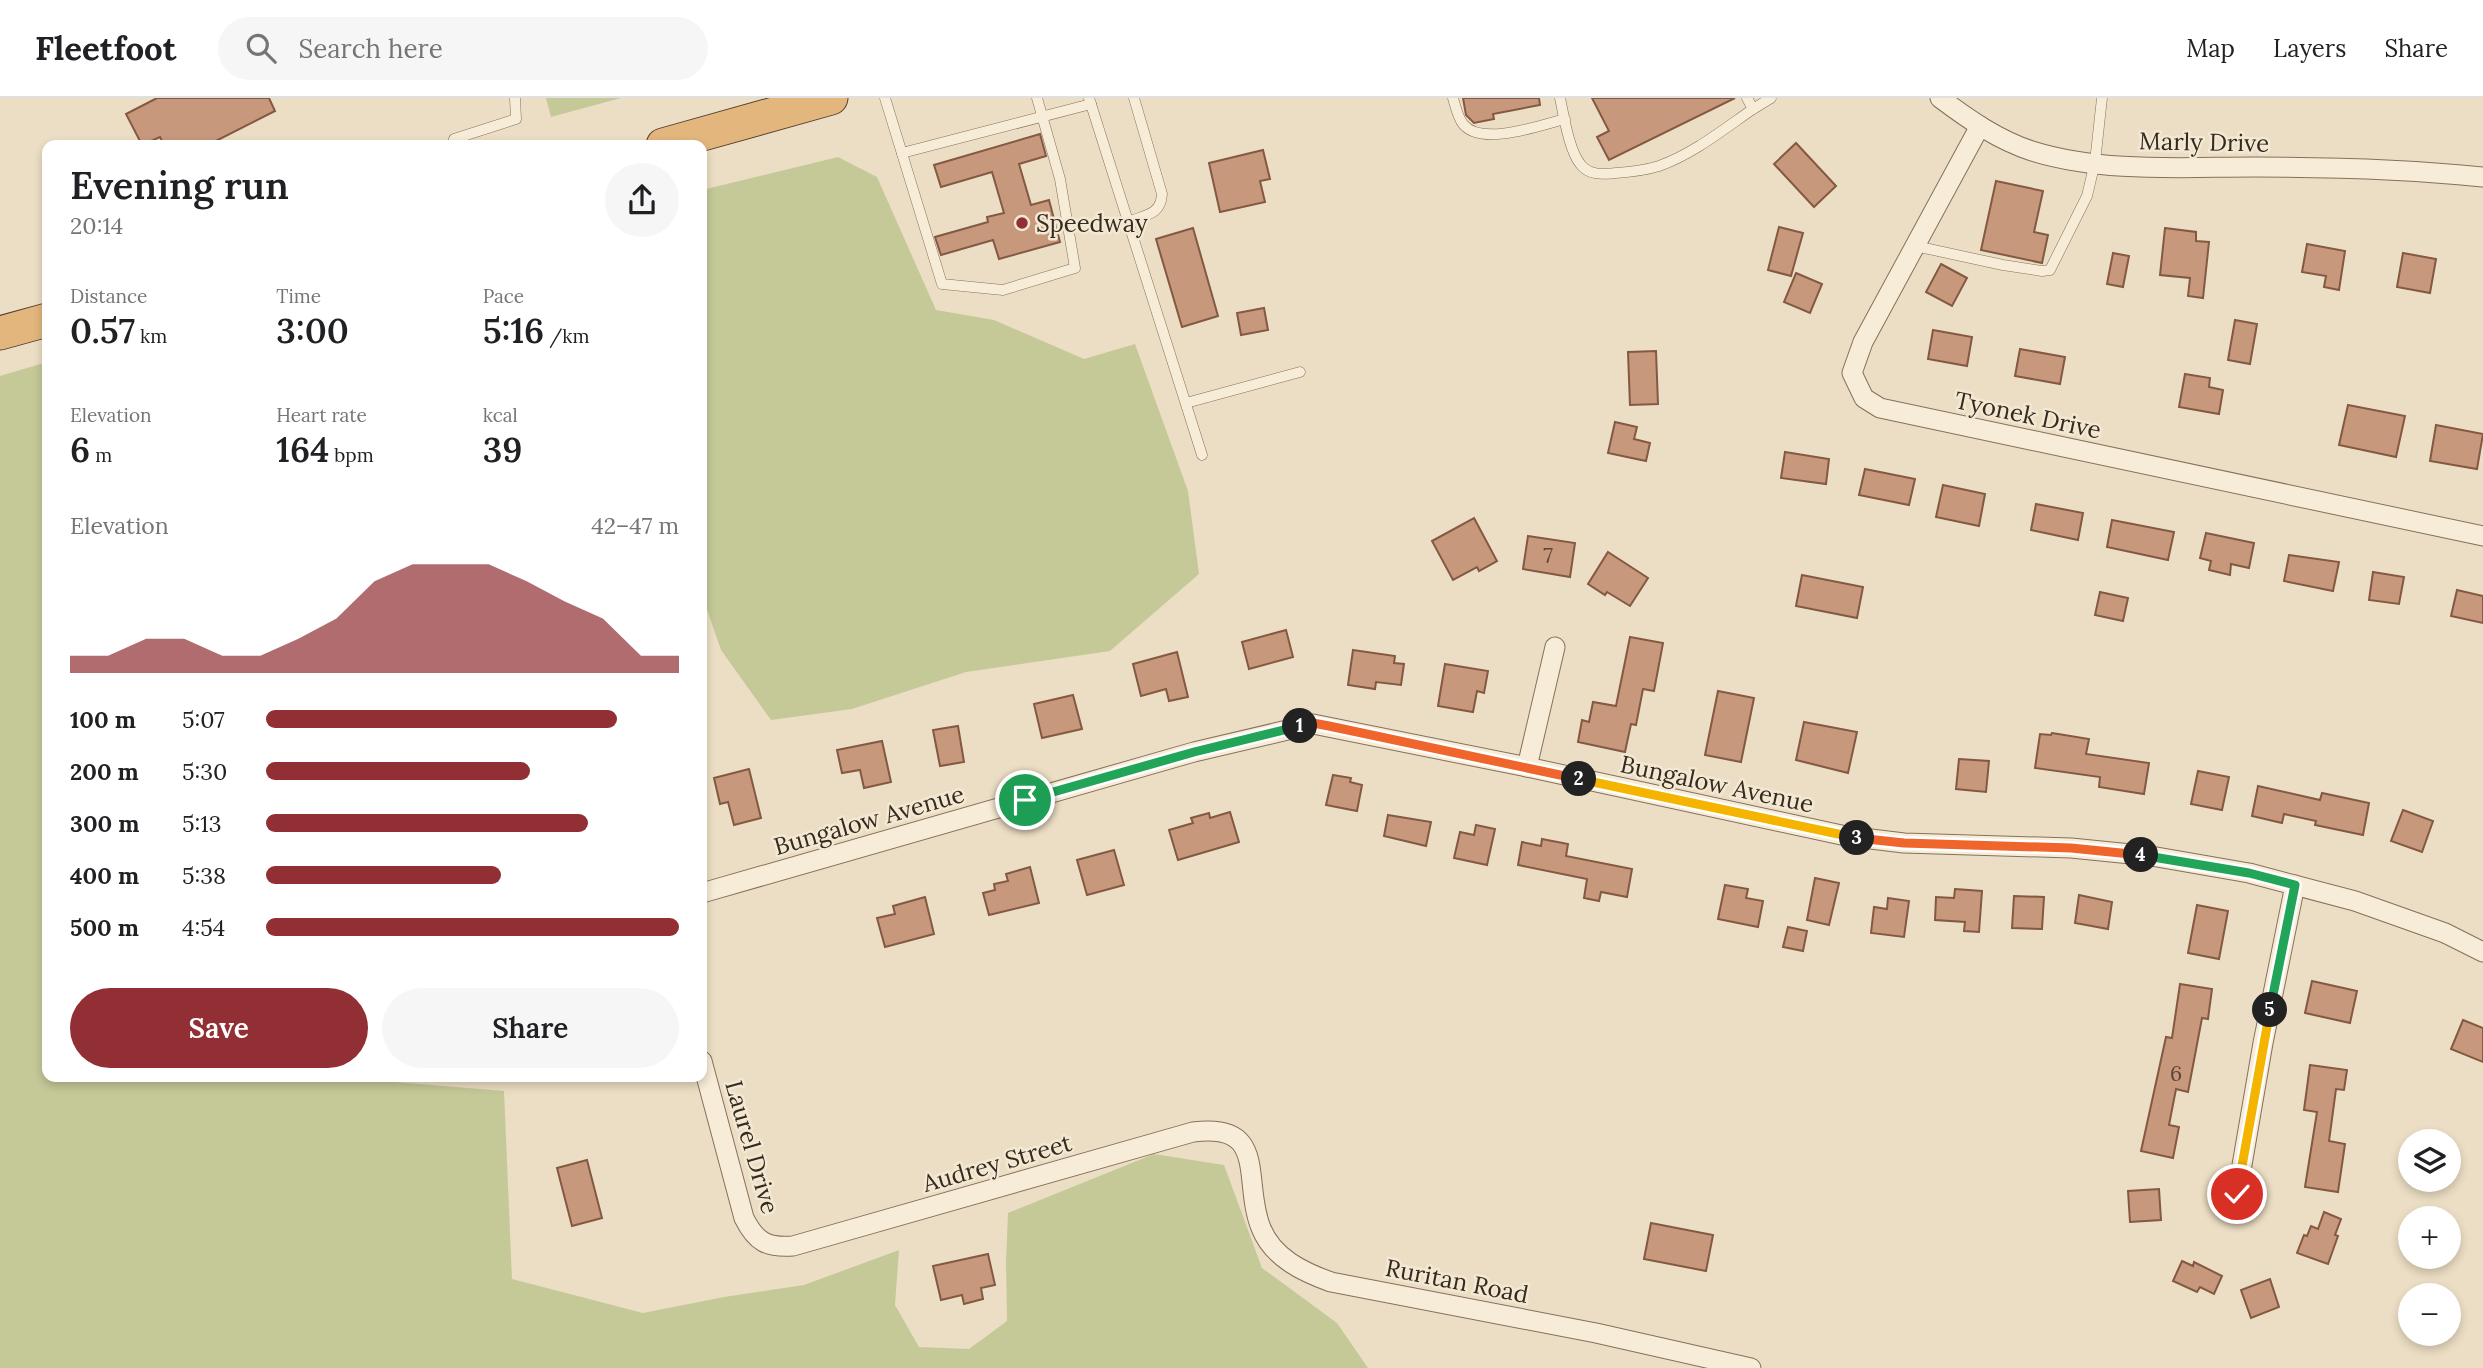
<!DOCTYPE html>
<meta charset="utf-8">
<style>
:root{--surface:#fff;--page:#f6f6f6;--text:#202124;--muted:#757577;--line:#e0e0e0;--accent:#912f34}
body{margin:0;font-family:Lora,serif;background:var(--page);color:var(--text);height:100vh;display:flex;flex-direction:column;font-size:26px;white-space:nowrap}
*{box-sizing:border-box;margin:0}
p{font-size:23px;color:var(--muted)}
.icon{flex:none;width:38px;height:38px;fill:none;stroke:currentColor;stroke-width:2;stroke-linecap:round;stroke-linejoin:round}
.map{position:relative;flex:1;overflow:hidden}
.details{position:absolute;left:42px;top:42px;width:665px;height:942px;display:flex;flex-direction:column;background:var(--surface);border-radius:14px;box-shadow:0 4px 10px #0003}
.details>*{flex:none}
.controls{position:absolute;left:2398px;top:1031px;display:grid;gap:14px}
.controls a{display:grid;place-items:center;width:63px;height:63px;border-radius:50%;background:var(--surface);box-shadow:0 4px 10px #0003;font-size:35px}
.pin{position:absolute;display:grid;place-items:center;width:60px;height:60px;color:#fff;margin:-30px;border:4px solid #fff;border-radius:50%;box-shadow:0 2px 7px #0007}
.km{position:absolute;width:35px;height:35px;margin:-18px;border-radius:50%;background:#222;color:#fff;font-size:19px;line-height:35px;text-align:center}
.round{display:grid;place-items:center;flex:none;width:74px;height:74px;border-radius:37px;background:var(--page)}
.head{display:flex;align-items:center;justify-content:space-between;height:119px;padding:0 28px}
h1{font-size:38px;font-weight:600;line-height:52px}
.figures{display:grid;grid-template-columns:repeat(3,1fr);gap:10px;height:119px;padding:7px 28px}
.figures div{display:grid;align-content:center}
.figures b{font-size:35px;font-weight:600}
.figures small{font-size:19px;font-weight:400}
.figures p{font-size:19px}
.chart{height:196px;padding:14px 28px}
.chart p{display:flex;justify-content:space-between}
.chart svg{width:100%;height:126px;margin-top:7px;fill:var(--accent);opacity:.7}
.action{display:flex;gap:14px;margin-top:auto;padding:14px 28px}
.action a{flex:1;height:80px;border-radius:42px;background:var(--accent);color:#fff;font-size:28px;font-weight:600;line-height:80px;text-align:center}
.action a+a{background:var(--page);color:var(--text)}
ul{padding:0 28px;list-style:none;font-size:23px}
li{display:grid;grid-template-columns:112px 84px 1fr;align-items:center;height:52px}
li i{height:18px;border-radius:9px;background:var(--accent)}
header{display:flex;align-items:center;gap:42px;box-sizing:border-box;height:98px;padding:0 35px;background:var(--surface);border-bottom:2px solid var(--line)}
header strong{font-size:33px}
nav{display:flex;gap:38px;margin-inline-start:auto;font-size:24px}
.search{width:490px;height:63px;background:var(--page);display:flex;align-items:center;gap:18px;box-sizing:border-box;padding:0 24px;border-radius:38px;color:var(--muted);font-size:26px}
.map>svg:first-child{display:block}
.green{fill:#c5c998}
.building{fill:#c8987c;stroke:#835942;stroke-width:2}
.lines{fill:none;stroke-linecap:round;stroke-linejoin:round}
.service-casing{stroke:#85705b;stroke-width:11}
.minor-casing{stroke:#85705b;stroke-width:21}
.trunk-casing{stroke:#533e2f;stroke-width:35}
.service{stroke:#f7ecd7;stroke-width:10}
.minor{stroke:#f7ecd7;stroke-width:19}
.trunk{stroke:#e2b67c;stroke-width:33}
.split-1-casing{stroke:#fff;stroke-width:14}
.split-2-casing{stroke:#fff;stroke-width:14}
.split-3-casing{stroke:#fff;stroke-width:14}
.split-4-casing{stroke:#fff;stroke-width:14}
.split-5-casing{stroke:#fff;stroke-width:14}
.split-6-casing{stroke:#fff;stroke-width:14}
.split-1{stroke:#22a559;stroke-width:9}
.split-2{stroke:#f0652b;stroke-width:9}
.split-3{stroke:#f5b400;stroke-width:9}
.split-4{stroke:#f0652b;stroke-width:9}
.split-5{stroke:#22a559;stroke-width:9}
.split-6{stroke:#f5b400;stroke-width:9}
.poi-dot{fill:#912f34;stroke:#f3e9d3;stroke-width:2.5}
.labels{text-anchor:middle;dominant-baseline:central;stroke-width:5;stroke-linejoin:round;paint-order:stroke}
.number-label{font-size:21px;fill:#5a4536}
.street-label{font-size:24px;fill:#36291f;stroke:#f3e9d3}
.poi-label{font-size:24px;fill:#36291f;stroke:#f3e9d3;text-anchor:start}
</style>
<header>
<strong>Fleetfoot</strong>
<div class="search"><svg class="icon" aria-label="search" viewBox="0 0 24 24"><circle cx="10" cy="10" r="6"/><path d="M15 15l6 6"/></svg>Search here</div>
<nav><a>Map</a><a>Layers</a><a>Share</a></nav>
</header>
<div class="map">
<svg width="2483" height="1270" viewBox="0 0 2483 1270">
<rect width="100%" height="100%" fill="#ecdec4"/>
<!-- green -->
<g class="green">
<path d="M546,0H621L551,19Z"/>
<path d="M838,59L877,79L936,212L994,222L1084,261L1135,246L1188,393L1199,476L1110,553L966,574L852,611L771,622L721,552L702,497V92Z"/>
<path d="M47,264V978H357L371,982L504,993L512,1181L643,1215L724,1199L804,1187L899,1152L895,1207L919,1249L969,1251L1007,1223L1006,1164L1008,1115L1154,1056L1224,1067L1262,1170L1337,1225L1368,1270H0V278Z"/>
</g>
<!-- building -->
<g class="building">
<path d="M157,0H269L275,13L208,47H164L160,39L142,47L126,16Z"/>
<path d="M1463,0H1539L1540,7L1493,16L1494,21L1474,25L1466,17Z"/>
<path d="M1592,0H1735L1609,62L1597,39L1609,33Z"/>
<path d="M1040,36L1046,58L1019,66L1031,107L1049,102L1060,144L999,161L993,142L941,157L935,139L988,124L987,119L1004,115L992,74L941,89L934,67Z"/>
<path d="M1796,45L1836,88L1814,109L1774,66Z"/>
<path d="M1263,52L1270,81L1260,83L1265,104L1220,114L1209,65Z"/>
<path d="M1996,83L2043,93L2034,134L2048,137L2042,165L1981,152Z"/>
<path d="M1779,129L1803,135L1791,178L1768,172Z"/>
<path d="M1193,130L1218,218L1182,229L1156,141Z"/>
<path d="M2165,130L2196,134V143L2209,144L2203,200L2188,198L2190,180L2160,177Z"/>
<path d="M2307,146L2345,153L2339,192L2324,189L2326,178L2302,174Z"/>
<path d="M2113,155L2129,158L2123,189L2107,186Z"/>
<path d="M2403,155L2436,161L2430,195L2397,189Z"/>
<path d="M1941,166L1967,180L1952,208L1926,194Z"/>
<path d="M1796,175L1822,186L1810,215L1784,204Z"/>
<path d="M1264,210L1268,232L1241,237L1237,215Z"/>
<path d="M2235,222L2257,226L2250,266L2228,262Z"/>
<path d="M1933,232L1972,239L1967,268L1928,261Z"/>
<path d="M2020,251L2065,259L2060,286L2015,278Z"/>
<path d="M1656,253L1658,306L1630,307L1628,254Z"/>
<path d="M2185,276L2210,280L2209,289L2223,292L2219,316L2179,309Z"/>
<path d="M2348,307L2405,318L2396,359L2339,347Z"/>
<path d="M1615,324L1637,329L1634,341L1650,345L1646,363L1608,355Z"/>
<path d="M2436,327L2483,336L2477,371L2430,363Z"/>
<path d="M1785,354L1829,361L1826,386L1781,380Z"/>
<path d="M1865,371L1915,381L1909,407L1859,397Z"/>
<path d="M1943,387L1985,396L1979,428L1936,419Z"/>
<path d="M2036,406L2083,415L2078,442L2031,432Z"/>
<path d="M1474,420L1497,463L1479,473L1477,469L1453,482L1432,443Z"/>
<path d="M2112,422L2174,434L2168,462L2107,449Z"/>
<path d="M2206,435L2254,445L2249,470L2231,466L2230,477L2209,472L2211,463L2200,460Z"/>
<path d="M1528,438L1575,445L1570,479L1523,471Z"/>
<path d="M1608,454L1648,480L1630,508L1607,494L1605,497L1588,486Z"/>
<path d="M2289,457L2339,464L2333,493L2284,483Z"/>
<path d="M2373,474L2404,479L2399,506L2369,502Z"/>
<path d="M1802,477L1863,489L1857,520L1796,508Z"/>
<path d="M2457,492L2483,498V525L2451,518Z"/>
<path d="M2100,494L2128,500L2123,523L2095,517Z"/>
<path d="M1286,532L1293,559L1249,571L1242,544Z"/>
<path d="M1630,539L1663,545L1654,593L1643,591L1636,627L1631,626L1625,654L1578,644L1582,622L1589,624L1593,604L1616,608Z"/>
<path d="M1353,552L1395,558L1394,565L1404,566L1401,587L1376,584L1375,591L1348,587Z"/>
<path d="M1177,554L1188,599L1169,603L1166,591L1141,598L1133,566Z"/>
<path d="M1445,566L1488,573L1484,595L1477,593L1473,614L1438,608Z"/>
<path d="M1718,593L1754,600L1741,664L1705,657Z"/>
<path d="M1073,597L1082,631L1042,640L1034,606Z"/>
<path d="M1804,624L1857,634L1848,675L1796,662Z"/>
<path d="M958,628L964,664L940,668L933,632Z"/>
<path d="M2052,635L2089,641L2086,656L2149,665L2144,696L2099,689L2100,679L2035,670L2040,636L2051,637Z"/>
<path d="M882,643L891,684L864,690L860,672L842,675L837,652Z"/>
<path d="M1959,661L1989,663L1986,694L1956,691Z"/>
<path d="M749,671L761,720L734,727L728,704L720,706L714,680Z"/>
<path d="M2198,673L2229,679L2222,712L2191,706Z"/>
<path d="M1333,677L1351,680L1350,684L1362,687L1357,713L1326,707Z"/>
<path d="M2258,688L2320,702L2322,695L2369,705L2363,737L2315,727L2316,723L2284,716L2282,725L2252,718Z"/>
<path d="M2403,712L2433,723L2422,754L2391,743Z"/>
<path d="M1230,714L1239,744L1178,762L1169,732L1193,725L1191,720L1209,715L1210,720Z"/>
<path d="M1388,717L1431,724L1426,748L1384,738Z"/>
<path d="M1476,727L1495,731L1487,767L1454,760L1460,734L1474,737Z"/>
<path d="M1542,741L1568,746L1566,758L1632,771L1627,799L1601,794L1599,803L1584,800L1587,781L1518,767L1522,744L1541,748Z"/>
<path d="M1114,752L1124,787L1087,797L1077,762Z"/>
<path d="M1030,769L1039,805L989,817L983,795L995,792L994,786L1008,783L1006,776Z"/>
<path d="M1815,780L1839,785L1829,827L1807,822Z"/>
<path d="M1725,787L1748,791L1746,800L1763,803L1758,829L1718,821Z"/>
<path d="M1955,791L1982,793L1979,834L1964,833L1965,824L1935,822L1936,799L1954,800Z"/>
<path d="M2079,797L2112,804L2108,831L2075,825Z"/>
<path d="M2014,798L2044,799L2042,831L2012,830Z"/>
<path d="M925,799L934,836L885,849L877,820L895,816L893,808Z"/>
<path d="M1888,800L1909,803L1904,839L1871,835L1874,809L1887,811Z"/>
<path d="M2197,807L2228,813L2219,861L2188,855Z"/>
<path d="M1788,829L1807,833L1803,853L1783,849Z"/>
<path d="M2312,883L2357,893L2350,925L2305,915Z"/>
<path d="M2180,886L2212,891L2208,921L2202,920L2188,994L2176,991L2169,1027L2179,1029L2173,1060L2141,1053L2166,939L2172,940Z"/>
<path d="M2463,922L2483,930V964L2451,951Z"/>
<path d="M2310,967L2347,972L2344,992L2336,991L2329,1043L2345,1046L2338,1094L2305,1089L2317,1014L2304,1012Z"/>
<path d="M587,1062L602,1120L572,1128L557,1070Z"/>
<path d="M2159,1091L2161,1122L2130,1124L2128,1093Z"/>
<path d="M2324,1114L2341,1121L2335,1137L2338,1138L2328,1166L2297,1155L2304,1137L2307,1138L2311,1128L2318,1131Z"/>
<path d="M1651,1125L1713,1137L1706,1173L1644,1161Z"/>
<path d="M988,1156L995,1187L981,1190L983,1201L964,1206L962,1197L941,1202L933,1168Z"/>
<path d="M2182,1163L2193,1168L2194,1164L2222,1178L2214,1196L2200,1189L2197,1194L2173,1183Z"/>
<path d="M2270,1181L2279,1209L2251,1220L2241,1192Z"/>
</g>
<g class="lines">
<!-- service casing -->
<g class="service-casing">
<g id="service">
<path d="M885,0L942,186L1003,192L1075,170L1060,81L1037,0"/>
<path d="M1089,0L1202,357"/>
<path d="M1453,0C1455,7 1458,20 1463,26C1481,49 1541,27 1565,21"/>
<path d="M1560,0C1564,18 1569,53 1581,67C1590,78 1604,76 1616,75C1631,74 1646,72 1659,68C1693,56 1724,31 1753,11"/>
<path d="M1747,0L1753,11L1771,0"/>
<path d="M453,47L454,41L516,21L515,0"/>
<path d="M902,55L1091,6"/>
<path d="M1128,124C1145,117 1161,117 1162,96L1134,0"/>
<path d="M1915,148L2003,167L2042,173L2050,172L2087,98L2095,64L2102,0"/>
<path d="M1186,305L1300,274"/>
</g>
</g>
<!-- minor casing -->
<g class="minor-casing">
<g id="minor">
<path d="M1940,0C1968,21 1998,42 2032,53C2103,75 2182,69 2255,69C2331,69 2407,71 2483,79"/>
<path d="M1980,28L1863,244L1852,275L1864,300L1880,310L2483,438"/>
<path d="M1527,669L1555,549"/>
<path d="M702,795L1194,654L1313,626L1527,669L1846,738L1904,745L2071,750L2151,758L2249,775L2355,803L2445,835L2483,854"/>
<path d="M702,963L744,1120C756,1144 767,1150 793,1148L1193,1034C1269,1024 1242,1083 1261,1130C1273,1160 1303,1174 1331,1184L1596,1235L1751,1270"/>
<path d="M2237,1096L2263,945L2295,787"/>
</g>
</g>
<!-- trunk casing -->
<g class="trunk-casing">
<g id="trunk">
<path d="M663,47L831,0"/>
<path d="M0,235L47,222"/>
</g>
</g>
<!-- service -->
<use href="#service" class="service"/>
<!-- minor -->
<use href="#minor" class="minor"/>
<!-- trunk -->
<use href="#trunk" class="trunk"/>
</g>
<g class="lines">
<!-- split-1 casing -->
<g class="split-1-casing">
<path id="split-1" d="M1025,702L1194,654L1300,628"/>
</g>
<!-- split-2 casing -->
<g class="split-2-casing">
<path id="split-2" d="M1300,628L1313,625L1329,628L1579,681"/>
</g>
<!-- split-3 casing -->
<g class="split-3-casing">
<path id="split-3" d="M1579,681L1857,740"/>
</g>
<!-- split-4 casing -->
<g class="split-4-casing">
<path id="split-4" d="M1857,740L1904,745L2071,750L2141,757"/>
</g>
<!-- split-5 casing -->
<g class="split-5-casing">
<path id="split-5" d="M2141,757L2249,775L2295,787L2270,912"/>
</g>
<!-- split-6 casing -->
<g class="split-6-casing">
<path id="split-6" d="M2237,1096L2270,912"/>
</g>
<!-- split-1 -->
<use href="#split-1" class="split-1"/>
<!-- split-2 -->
<use href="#split-2" class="split-2"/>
<!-- split-3 -->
<use href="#split-3" class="split-3"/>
<!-- split-4 -->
<use href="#split-4" class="split-4"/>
<!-- split-5 -->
<use href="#split-5" class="split-5"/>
<!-- split-6 -->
<use href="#split-6" class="split-6"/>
</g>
<!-- markers -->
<circle class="poi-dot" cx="1022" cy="125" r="7"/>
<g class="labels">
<!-- number labels -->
<g class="number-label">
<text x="1548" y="457">7</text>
<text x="2176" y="975">6</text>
</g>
<!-- street labels -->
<g class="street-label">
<text transform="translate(2204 44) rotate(1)">Marly Drive</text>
<text transform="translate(2028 317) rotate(12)">Tyonek Drive</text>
<text transform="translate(1717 686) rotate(12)">Bungalow Avenue</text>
<text transform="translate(869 722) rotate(-16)">Bungalow Avenue</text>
<text transform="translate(752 1049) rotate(74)">Laurel Drive</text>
<text transform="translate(997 1065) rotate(-16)">Audrey Street</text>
<text transform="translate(1457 1183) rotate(11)">Ruritan Road</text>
</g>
<!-- poi labels -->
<g class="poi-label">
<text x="1036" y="125">Speedway</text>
</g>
</g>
</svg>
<div class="controls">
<a><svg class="icon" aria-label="layers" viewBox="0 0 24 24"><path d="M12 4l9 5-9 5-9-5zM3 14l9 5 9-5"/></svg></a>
<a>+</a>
<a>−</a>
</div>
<div class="pin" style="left:1025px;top:702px;background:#1e9e55"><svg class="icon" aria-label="arrive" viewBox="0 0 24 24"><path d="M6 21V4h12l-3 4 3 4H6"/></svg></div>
<div class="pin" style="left:2237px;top:1096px;background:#d93025"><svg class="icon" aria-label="check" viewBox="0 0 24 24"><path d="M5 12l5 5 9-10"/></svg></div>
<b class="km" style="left:1300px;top:628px">1</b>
<b class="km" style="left:1579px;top:681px">2</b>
<b class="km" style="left:1857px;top:740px">3</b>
<b class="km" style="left:2141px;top:757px">4</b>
<b class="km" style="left:2270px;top:912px">5</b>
<section class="details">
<div class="head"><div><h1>Evening run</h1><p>20:14</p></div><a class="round"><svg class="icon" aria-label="share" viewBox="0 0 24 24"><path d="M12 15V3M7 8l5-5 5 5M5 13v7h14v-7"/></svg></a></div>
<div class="figures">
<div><p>Distance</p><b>0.57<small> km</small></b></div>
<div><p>Time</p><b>3:00</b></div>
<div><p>Pace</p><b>5:16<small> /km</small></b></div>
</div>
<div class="figures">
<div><p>Elevation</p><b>6<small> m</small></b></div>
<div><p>Heart rate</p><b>164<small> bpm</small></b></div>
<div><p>kcal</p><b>39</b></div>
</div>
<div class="chart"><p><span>Elevation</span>42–47 m</p>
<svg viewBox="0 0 160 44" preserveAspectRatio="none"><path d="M0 44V38L10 38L20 32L30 32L40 38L50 38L60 32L70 25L80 12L90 6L100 6L110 6L120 12L130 19L140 25L150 38L160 38V44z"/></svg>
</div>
<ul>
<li><b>100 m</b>5:07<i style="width:85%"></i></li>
<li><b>200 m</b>5:30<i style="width:64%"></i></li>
<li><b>300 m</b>5:13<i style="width:78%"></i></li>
<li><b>400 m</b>5:38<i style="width:57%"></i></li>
<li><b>500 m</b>4:54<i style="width:100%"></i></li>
</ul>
<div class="action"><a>Save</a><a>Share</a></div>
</section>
</div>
